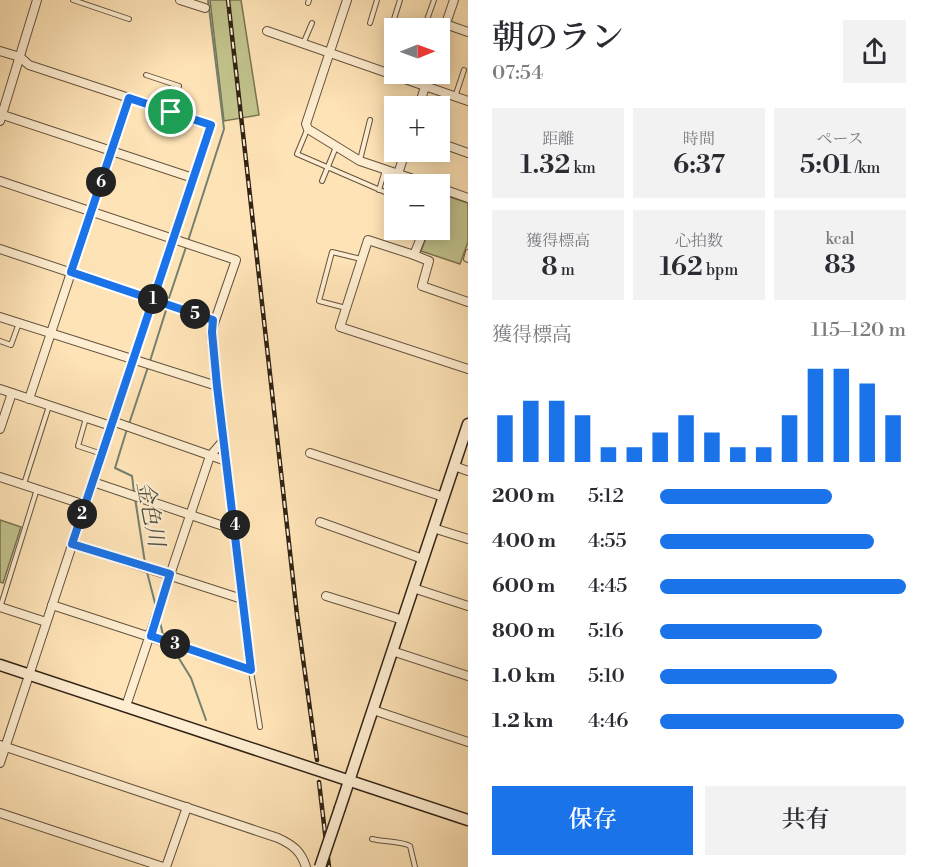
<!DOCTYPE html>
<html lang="ja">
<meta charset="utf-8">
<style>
:root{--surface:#fff;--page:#f2f2f3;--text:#2b2b33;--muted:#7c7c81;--accent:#1a73e8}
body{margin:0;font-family:"Libre Bodoni","Noto Serif JP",serif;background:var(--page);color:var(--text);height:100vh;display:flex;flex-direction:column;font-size:22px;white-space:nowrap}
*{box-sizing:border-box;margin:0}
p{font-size:20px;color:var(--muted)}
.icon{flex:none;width:33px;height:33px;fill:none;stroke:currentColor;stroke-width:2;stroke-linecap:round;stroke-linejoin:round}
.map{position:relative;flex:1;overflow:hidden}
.panel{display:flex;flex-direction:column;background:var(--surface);width:462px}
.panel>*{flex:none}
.needle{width:39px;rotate:89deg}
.fabs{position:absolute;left:384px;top:18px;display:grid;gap:12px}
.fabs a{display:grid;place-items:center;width:66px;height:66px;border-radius:0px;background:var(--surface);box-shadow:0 3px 15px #0003;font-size:30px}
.pin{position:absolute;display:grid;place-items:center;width:51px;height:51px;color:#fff;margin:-26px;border:3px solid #fff;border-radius:50%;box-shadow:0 2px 6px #0007}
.km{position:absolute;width:30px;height:30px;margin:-15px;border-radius:50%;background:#222;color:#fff;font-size:16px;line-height:30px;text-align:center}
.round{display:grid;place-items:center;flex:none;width:63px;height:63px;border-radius:0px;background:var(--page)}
.overview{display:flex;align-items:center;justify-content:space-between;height:102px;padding:0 24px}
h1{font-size:33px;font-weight:600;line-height:45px}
.figures{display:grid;grid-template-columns:repeat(3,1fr);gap:9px;height:102px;padding:6px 24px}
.figures div{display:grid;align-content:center;border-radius:0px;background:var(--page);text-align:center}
.figures b{font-size:26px;font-weight:600}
.figures small{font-size:16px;font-weight:400}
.figures p{font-size:16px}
.chart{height:168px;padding:12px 24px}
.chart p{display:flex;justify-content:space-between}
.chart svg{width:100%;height:108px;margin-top:6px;stroke:var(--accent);stroke-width:6}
.cta{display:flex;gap:12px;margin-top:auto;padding:12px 24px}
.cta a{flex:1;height:69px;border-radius:0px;background:var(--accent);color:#fff;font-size:24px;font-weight:600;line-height:69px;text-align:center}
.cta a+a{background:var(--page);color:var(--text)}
ul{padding:0 24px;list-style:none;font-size:20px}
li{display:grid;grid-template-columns:96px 72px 1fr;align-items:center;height:45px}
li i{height:15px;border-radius:8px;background:var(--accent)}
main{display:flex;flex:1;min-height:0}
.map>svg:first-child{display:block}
.green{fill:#c2c38c;stroke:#7a7351;stroke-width:1.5}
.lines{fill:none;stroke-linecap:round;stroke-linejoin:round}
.stream{stroke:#748071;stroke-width:2}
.lane-casing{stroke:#64533e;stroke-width:6}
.street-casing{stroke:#64533e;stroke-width:10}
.secondary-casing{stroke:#312316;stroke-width:13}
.lane{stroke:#feedd0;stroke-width:4}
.street{stroke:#feedd0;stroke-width:8}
.secondary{stroke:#feedd0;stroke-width:10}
.rail-casing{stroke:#312316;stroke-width:4.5}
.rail{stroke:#feedd0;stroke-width:2;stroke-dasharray:7;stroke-linecap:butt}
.secondary-bridge-casing{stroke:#312316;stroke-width:13;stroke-linecap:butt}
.secondary-bridge{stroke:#feedd0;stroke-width:10}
.route-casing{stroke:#fff;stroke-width:12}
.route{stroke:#1a73e8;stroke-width:8}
.labels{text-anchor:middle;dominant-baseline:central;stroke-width:4.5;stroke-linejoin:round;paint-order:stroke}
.water-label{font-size:22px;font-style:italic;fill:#525244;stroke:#feedd0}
</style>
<main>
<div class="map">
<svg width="468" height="867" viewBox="0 0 468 867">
<rect width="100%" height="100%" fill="#fee3b6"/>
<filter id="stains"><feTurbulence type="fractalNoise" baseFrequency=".00333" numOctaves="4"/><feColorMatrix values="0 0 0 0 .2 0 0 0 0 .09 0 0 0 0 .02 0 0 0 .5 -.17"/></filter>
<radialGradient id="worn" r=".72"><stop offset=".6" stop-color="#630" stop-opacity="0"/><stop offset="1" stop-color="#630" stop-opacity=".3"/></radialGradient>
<!-- green -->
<g class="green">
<path d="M210,0H241L259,115L224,121Z"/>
<path d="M444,195L468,203V242L460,264L421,251L429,230H440V206Z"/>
<path d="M0,520L21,527L3,583L0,582Z"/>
</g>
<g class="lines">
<!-- stream -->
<g class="stream">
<path d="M188,241L224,129L208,0"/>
<path d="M168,301L186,247"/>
<path d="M150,361L167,307"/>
<path d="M129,424L148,367"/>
<path d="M127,429L115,468L132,476L134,492"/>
<path d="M135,498L145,563"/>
<path d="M147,572L156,607"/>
<path d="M159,618L164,639"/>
<path d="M172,647L191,678L206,720"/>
</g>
<!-- lane casing -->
<g class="lane-casing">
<g id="lane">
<path d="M73,0L129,19"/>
<path d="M308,3L309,0"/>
<path d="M370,23L377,0"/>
<path d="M424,28L434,0"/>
<path d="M389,35L400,0"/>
<path d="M303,44L312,23"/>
<path d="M146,75L179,86L172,112"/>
<path d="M455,97L464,70"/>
<path d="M307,130L297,154L394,196"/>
<path d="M360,160L370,120"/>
<path d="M322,181L336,147"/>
<path d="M379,190L385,170"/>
<path d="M468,252L466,259L468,260"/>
<path d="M346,308L319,301L332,252L361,259"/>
<path d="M0,341L11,345L19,323"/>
<path d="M86,418L78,446L102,454"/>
<path d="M24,484L49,406"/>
<path d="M1,605L37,489"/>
<path d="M251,671L260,727"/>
<path d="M372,839C384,842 401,841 410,846L415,867"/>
</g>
</g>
<!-- street casing -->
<g class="street-casing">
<g id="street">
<path d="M180,0L205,8"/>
<path d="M347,0L306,124L308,129L360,161L428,184"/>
<path d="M445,24L468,32"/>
<path d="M267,31L468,101"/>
<path d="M440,41L454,0"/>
<path d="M0,51L20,57L29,65L211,125L0,763"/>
<path d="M419,106L429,74"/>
<path d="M0,114L193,178"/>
<path d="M0,121L37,0"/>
<path d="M440,143L468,153"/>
<path d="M398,174L405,152"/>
<path d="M0,181L236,260L211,332L251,670L52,605"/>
<path d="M440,188L468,198"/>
<path d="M424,230L414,255L368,240L340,327L468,369"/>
<path d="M0,249L213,320"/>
<path d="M414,255L429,261L422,286L468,302"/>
<path d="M0,317L217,386"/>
<path d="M0,389L111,426"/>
<path d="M29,399L129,98"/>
<path d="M112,421L226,461"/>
<path d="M0,429L12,393"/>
<path d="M310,453L444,497"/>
<path d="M454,466L468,471"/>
<path d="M0,477L85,505"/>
<path d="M93,482L235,530"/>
<path d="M320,522L423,559"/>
<path d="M433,528L468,539"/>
<path d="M72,544L242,599"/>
<path d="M413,588L468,606"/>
<path d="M326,596L403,620"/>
<path d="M0,607L46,622"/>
<path d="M392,651L468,676"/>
<path d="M126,706L210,456L223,441"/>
<path d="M373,710L468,742"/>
<path d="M0,745L278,838C293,845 301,851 306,867"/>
<path d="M0,813L163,867"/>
<path d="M166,867L187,807"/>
</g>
</g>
<!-- secondary casing -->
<g class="secondary-casing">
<g id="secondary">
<path d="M0,665L468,820"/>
<path d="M340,808L468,424"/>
</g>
</g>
<!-- lane -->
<use href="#lane" class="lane"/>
<!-- street -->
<use href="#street" class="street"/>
<!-- secondary -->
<use href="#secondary" class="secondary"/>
<!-- rail casing -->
<g class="rail-casing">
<g id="rail">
<path d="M228,0L297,615L317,760"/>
<path d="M319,782L329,867"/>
</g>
</g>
<!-- rail -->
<use href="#rail" class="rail"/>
<!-- secondary-bridge casing -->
<g class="secondary-bridge-casing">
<path id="secondary-bridge" d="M320,867L340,808"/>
</g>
<!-- secondary-bridge -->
<use href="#secondary-bridge" class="secondary-bridge"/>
</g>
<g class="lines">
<!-- route casing -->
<g class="route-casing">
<path id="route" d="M171,112L211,125C164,264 119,404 72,544L170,574L151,636L251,670L217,386L212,332L213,320L71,272L129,98L171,112"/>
</g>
<!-- route -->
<use href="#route" class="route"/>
</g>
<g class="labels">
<!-- water labels -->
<g class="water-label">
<text transform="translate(150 514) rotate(79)">金色川</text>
</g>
</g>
<rect width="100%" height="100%" filter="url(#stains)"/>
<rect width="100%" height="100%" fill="url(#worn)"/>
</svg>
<div class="fabs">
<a><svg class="needle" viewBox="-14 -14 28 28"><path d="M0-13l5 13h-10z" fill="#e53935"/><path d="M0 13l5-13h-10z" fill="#7c7c81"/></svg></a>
<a>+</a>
<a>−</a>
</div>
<div class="pin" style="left:171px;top:112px;background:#1e9e55"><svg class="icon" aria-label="arrive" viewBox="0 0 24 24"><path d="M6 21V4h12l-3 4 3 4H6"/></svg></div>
<b class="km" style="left:153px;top:299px">1</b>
<b class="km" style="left:82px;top:514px">2</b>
<b class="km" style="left:175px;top:644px">3</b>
<b class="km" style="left:235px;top:525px">4</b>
<b class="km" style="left:195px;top:314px">5</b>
<b class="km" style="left:101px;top:182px">6</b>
</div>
<section class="panel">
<div class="overview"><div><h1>朝のラン</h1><p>07:54</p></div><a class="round"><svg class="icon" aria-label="share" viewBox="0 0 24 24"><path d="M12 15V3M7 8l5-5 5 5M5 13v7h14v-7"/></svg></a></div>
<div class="figures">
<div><p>距離</p><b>1.32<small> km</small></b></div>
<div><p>時間</p><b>6:37</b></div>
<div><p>ペース</p><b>5:01<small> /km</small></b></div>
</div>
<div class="figures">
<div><p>獲得標高</p><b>8<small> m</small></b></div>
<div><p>心拍数</p><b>162<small> bpm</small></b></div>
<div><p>kcal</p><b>83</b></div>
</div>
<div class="chart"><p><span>獲得標高</span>115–120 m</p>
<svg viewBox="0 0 160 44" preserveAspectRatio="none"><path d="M5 44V25M15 44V19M25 44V19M35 44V25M45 44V38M55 44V38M65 44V32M75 44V25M85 44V32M95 44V38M105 44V38M115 44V25M125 44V6M135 44V6M145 44V12M155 44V25"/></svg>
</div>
<ul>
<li><b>200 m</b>5:12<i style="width:70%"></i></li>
<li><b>400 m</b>4:55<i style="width:87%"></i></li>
<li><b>600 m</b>4:45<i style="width:100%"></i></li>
<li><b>800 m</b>5:16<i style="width:66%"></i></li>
<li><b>1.0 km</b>5:10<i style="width:72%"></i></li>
<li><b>1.2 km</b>4:46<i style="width:99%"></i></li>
</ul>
<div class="cta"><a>保存</a><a>共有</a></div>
</section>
</main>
